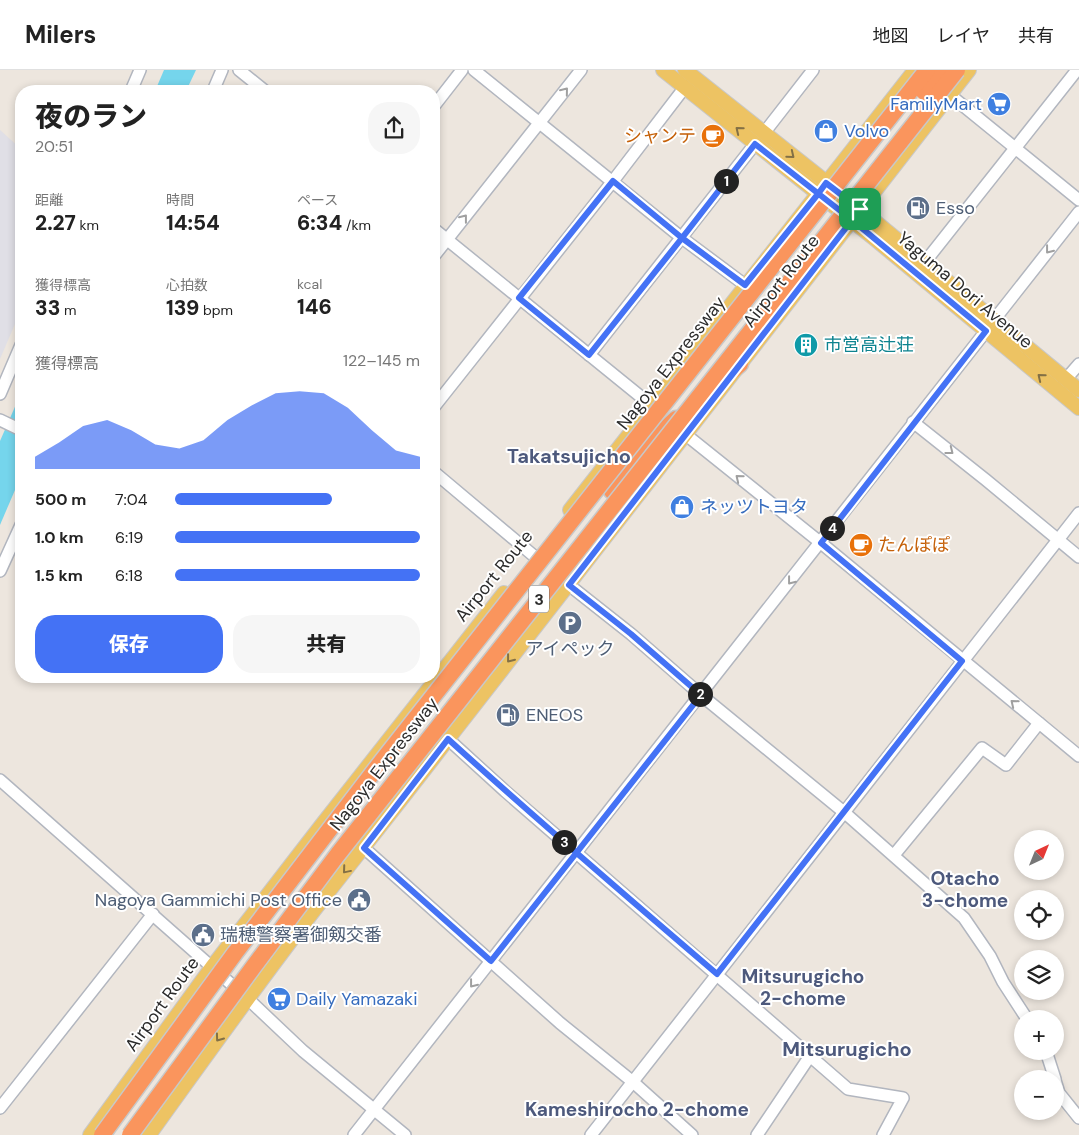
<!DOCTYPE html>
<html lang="ja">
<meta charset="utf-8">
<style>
:root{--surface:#fff;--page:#f6f6f6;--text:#222;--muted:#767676;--line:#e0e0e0;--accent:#4472f5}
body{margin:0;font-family:"DM Sans","Noto Sans JP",sans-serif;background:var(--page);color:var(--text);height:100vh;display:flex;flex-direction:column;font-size:19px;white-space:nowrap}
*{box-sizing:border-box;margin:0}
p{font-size:16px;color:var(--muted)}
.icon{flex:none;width:28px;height:28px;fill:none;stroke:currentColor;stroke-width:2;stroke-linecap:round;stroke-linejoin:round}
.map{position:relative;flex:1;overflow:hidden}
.sheet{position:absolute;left:15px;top:15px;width:425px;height:598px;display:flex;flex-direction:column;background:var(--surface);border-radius:20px;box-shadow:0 2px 8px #0003}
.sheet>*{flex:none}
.needle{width:32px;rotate:43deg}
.fabs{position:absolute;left:1014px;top:760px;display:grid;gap:10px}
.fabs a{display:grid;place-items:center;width:50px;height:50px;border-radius:50%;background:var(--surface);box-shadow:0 2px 8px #0003;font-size:25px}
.pin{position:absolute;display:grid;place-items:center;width:42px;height:42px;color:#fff;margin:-21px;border-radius:10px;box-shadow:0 2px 8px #0006}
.km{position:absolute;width:25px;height:25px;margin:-12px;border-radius:50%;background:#222;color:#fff;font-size:14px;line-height:25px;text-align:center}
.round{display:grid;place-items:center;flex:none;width:52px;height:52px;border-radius:20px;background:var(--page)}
.summary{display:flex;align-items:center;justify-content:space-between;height:85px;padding:0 20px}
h1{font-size:28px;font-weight:800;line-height:38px}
.figures{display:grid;grid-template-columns:repeat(3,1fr);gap:8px;height:85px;padding:5px 20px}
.figures div{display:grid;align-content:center}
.figures b{font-size:21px;font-weight:800}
.figures small{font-size:14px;font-weight:400}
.figures p{font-size:14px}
.chart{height:140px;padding:10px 20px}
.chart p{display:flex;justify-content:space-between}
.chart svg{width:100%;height:90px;margin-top:5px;fill:var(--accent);opacity:.7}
.button{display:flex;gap:10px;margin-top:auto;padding:10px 20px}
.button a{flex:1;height:58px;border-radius:20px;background:var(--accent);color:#fff;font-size:20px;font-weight:800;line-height:58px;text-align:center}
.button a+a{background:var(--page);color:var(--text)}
ul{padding:0 20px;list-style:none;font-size:16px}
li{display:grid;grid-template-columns:80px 60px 1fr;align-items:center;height:38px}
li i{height:12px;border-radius:6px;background:var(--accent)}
header{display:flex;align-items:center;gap:30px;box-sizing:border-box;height:70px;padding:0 25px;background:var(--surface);border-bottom:1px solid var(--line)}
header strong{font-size:24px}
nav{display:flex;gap:28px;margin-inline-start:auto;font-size:18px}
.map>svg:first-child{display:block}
.industrial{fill:#e0dfe6}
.water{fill:#75d5ec}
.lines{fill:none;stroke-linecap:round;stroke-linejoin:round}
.minor-casing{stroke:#b2b6bf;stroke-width:14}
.major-casing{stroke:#c8c8c8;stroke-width:16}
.highway-casing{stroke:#c8c8c8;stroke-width:19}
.minor{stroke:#fff;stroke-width:11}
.major{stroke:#edc363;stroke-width:14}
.highway{stroke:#fa955d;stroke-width:16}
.highway-bridge-casing{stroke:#c8c8c8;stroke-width:19;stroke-linecap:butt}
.highway-bridge{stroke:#fa955d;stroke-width:16}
.oneway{stroke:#a0a0a0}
.oneway2{stroke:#837045}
.route-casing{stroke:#fff;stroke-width:10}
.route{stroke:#4472f5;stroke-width:6}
.labels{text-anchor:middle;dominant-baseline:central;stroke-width:4;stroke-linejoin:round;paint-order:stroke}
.shield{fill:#fff;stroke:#6b6b6b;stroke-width:1}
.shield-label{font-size:16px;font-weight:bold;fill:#2c2c2c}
.shop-label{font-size:18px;fill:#366cbe;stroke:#fff;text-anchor:start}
.food-label{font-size:18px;fill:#c56008;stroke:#fff;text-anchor:end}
.service-label{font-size:18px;fill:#4e5e75;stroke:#fff;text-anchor:start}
.street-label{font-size:18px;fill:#2c2c2c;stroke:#fff}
.culture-label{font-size:18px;fill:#0d838f;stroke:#fff;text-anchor:start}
.neighbourhood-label{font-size:19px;font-weight:bold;fill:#4d597c;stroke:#fff}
.quarter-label{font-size:20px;font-weight:bold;fill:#4d597c;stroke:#fff}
</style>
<header>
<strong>Milers</strong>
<nav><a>地図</a><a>レイヤ</a><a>共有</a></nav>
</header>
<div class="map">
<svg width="1079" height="1065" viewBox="0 0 1079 1065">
<rect width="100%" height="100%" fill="#ede6de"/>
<!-- industrial -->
<path class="industrial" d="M0,60L21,79V240L0,289Z"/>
<!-- water -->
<g class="water">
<path d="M164,0H196L186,21H155Z"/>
<path d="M21,323V406L0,455V371Z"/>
</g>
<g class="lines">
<!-- minor casing -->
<g class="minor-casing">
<g id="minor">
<path d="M239,0L265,21"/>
<path d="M474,0L682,168L745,215"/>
<path d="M131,21L140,0"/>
<path d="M213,21L222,0"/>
<path d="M950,25L1079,130"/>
<path d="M434,36L462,0"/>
<path d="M764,63L813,0"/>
<path d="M434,159L651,335"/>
<path d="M434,186L581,0"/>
<path d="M925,192L1077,0"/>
<path d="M994,250L1079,142"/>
<path d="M589,285L755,74"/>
<path d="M1066,309L1079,294"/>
<path d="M0,324L21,275"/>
<path d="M434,337L613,111L685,17"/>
<path d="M0,350L21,360"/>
<path d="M913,352L986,410L1079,487"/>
<path d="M685,364L821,473L1079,686"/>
<path d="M434,402L534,486"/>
<path d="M0,501L21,455"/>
<path d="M569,515L631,564L701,625L845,743L964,848L990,886L1003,912L1027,949"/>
<path d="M448,669L505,721L848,1019L903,1028L883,1065"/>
<path d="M0,710L248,929L303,981L405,1065"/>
<path d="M364,778L560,953L633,1012L692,1065"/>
<path d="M894,785L982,678L1006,695L1039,653"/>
<path d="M1046,981L1055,1009"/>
<path d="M1055,1010L1059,1023L1079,1048"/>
<path d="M0,1038L153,844"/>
<path d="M354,1065L986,261"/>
<path d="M591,1065L1079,443"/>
<path d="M757,1065L810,986"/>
</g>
</g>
<!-- major casing -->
<g class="major-casing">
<g id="major">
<path d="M663,0L875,169L1079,338"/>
<path d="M685,0L860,139L1079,320"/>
<path d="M570,440L915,0"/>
<path d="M90,1065L212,897L321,756L504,523"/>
<path d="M149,1065C208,983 267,900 329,821C369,770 409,720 448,669L969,0"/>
</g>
</g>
<!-- highway casing -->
<g class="highway-casing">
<g id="highway">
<path d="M709,320L740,294"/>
<path d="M612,421L656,367L676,349"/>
</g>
</g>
<!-- minor -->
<use href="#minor" class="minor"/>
<!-- major -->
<use href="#major" class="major"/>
<!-- highway -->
<use href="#highway" class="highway"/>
<!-- highway-bridge casing -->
<g class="highway-bridge-casing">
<g id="highway-bridge">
<path d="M924,22L941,0"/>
<path d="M102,1065L235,883L382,691L927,0"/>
<path d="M130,1065L254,896L338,784L957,0"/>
</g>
</g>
<!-- highway-bridge -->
<use href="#highway-bridge" class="highway-bridge"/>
</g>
<!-- one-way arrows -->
<defs><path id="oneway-chevron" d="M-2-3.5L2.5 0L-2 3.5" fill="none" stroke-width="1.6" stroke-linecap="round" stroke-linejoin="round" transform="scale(1.25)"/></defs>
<g class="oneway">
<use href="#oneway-chevron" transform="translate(565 21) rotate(-51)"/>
<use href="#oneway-chevron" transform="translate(464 148) rotate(-52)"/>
<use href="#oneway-chevron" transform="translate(1049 180) rotate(128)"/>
<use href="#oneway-chevron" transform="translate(950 381) rotate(38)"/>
<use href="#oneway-chevron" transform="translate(739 408) rotate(-141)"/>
<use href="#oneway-chevron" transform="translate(791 511) rotate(128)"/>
<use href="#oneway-chevron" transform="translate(1014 633) rotate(-141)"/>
<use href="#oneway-chevron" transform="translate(473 914) rotate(128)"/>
</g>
<g class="oneway2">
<use href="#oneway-chevron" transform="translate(739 60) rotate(-141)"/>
<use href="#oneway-chevron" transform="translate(791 85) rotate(39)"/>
<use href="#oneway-chevron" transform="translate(1041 307) rotate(-141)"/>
<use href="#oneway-chevron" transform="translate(510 589) rotate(128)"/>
<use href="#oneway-chevron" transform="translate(346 800) rotate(130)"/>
<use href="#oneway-chevron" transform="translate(219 968) rotate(126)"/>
</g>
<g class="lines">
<!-- route casing -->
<g class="route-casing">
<path id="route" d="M860,139L826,113L818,124L745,215L682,168L589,285L519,228L613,111L682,168L755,74L852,150L569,515L631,564L701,625L491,891L364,778L448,669C536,749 627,827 717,904L962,591L821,473L986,261L852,150L860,139"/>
</g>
<!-- route -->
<use href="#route" class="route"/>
</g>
<!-- icons -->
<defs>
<g id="supermarket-disc" transform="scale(1.25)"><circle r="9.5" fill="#3f7fe0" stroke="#fff"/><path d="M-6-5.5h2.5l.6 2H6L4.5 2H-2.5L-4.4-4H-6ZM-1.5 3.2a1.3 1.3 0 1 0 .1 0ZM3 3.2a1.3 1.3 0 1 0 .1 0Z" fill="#fff"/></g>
<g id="shop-disc" transform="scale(1.25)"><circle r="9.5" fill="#3f7fe0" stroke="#fff"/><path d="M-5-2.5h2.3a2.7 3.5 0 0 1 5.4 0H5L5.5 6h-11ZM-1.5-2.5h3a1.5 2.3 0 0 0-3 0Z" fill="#fff"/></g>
<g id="cafe-disc" transform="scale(1.25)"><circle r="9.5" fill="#e8710a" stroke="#fff"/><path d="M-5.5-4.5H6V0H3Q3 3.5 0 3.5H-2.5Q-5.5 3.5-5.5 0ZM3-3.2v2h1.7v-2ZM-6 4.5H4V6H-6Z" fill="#fff"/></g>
<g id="fuel-disc" transform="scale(1.25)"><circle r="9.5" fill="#5c6f8a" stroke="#fff"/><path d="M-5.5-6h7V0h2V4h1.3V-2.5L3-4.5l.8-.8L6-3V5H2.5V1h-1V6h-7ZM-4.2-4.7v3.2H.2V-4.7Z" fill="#fff"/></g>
<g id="building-disc" transform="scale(1.25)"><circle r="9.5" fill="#0f9aa8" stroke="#fff"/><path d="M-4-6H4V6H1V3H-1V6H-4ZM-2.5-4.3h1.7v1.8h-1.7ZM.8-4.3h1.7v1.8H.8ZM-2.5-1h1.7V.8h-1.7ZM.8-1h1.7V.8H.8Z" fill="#fff"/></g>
<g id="parking-disc" transform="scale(1.25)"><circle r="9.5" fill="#5c6f8a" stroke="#fff"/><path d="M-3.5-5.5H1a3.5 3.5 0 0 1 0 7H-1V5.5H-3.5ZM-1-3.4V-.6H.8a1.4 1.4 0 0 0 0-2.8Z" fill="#fff"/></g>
<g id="civic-disc" transform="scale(1.25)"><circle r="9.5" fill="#5c6f8a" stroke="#fff"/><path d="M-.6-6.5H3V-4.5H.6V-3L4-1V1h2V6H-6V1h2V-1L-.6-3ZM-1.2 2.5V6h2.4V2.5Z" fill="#fff"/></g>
</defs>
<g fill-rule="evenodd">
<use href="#supermarket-disc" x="999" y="34"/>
<use href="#shop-disc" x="826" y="61"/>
<use href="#cafe-disc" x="713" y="66"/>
<use href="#fuel-disc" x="918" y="138"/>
<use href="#building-disc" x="806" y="275"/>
<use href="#shop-disc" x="682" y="437"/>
<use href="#cafe-disc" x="861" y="475"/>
<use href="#parking-disc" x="570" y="553"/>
<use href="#fuel-disc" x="508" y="645"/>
<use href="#civic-disc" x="359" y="830"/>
<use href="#civic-disc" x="203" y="865"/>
<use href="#supermarket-disc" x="279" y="929"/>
</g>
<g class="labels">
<!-- shield labels -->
<rect class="shield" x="529" y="515.5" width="20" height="27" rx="4"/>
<g class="shield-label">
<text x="539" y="529">3</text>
</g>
<!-- shop labels -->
<g class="shop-label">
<text x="982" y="34" text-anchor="end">FamilyMart</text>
<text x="844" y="61">Volvo</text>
<text x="700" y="437">ネッツトヨタ</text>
<text x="296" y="929">Daily Yamazaki</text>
</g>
<!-- food labels -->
<g class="food-label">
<text x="696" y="66">シャンテ</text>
<text x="878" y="475" text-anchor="start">たんぽぽ</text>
</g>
<!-- service labels -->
<g class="service-label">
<text x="936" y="138">Esso</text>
<text x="570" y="579" text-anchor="middle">アイペック</text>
<text x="526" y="645">ENEOS</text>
<text x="342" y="830" text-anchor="end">Nagoya Gammichi Post Office</text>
<text x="220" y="865">瑞穂警察署御剱交番</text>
</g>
<!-- street labels -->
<g class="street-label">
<text transform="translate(781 211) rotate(-52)">Airport Route</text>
<text transform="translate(965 220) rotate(40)">Yaguma Dori Avenue</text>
<text transform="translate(671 293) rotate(-52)">Nagoya Expressway</text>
<text transform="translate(494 506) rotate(-51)">Airport Route</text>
<text transform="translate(384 694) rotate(-52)">Nagoya Expressway</text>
<text transform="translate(162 934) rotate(-54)">Airport Route</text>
</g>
<!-- culture labels -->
<g class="culture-label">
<text x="824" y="275">市営高辻荘</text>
</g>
<!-- neighbourhood labels -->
<g class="neighbourhood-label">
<text x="965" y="808">Otacho<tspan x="965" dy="22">3-chome</tspan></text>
<text x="803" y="906">Mitsurugicho<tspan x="803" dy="22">2-chome</tspan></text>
<text x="637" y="1039">Kameshirocho 2-chome</text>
</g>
<!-- quarter labels -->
<g class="quarter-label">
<text x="569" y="386">Takatsujicho</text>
<text x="847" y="979">Mitsurugicho</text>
</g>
</g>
</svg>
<div class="fabs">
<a><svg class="needle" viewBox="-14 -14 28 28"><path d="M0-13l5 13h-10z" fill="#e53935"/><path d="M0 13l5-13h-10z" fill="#767676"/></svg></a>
<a><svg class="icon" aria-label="locate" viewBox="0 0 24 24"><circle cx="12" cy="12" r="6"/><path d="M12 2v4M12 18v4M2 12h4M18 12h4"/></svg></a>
<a><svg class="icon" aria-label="layers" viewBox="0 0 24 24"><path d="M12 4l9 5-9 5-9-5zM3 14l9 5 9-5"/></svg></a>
<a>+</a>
<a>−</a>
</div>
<div class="pin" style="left:860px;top:139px;background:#1e9e55"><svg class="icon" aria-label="arrive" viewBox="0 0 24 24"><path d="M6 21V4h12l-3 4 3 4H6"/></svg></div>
<b class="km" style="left:726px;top:111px">1</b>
<b class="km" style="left:700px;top:624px">2</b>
<b class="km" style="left:564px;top:772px">3</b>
<b class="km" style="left:832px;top:458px">4</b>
<section class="sheet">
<div class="summary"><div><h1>夜のラン</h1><p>20:51</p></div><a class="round"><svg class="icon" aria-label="share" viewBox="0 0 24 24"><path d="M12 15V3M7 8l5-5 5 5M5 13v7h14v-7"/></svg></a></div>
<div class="figures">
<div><p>距離</p><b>2.27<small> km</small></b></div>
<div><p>時間</p><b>14:54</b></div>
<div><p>ペース</p><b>6:34<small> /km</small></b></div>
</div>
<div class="figures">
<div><p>獲得標高</p><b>33<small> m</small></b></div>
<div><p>心拍数</p><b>139<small> bpm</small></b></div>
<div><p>kcal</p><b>146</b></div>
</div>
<div class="chart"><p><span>獲得標高</span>122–145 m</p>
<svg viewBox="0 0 160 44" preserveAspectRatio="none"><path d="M0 44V38L10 31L20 23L30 20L40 25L50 32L60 34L70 30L80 20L90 13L100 7L110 6L120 7L130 14L140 25L150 35L160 38V44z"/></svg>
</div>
<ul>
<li><b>500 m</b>7:04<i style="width:64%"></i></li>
<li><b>1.0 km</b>6:19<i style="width:100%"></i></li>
<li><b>1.5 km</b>6:18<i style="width:100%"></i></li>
</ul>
<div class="button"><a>保存</a><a>共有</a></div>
</section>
</div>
